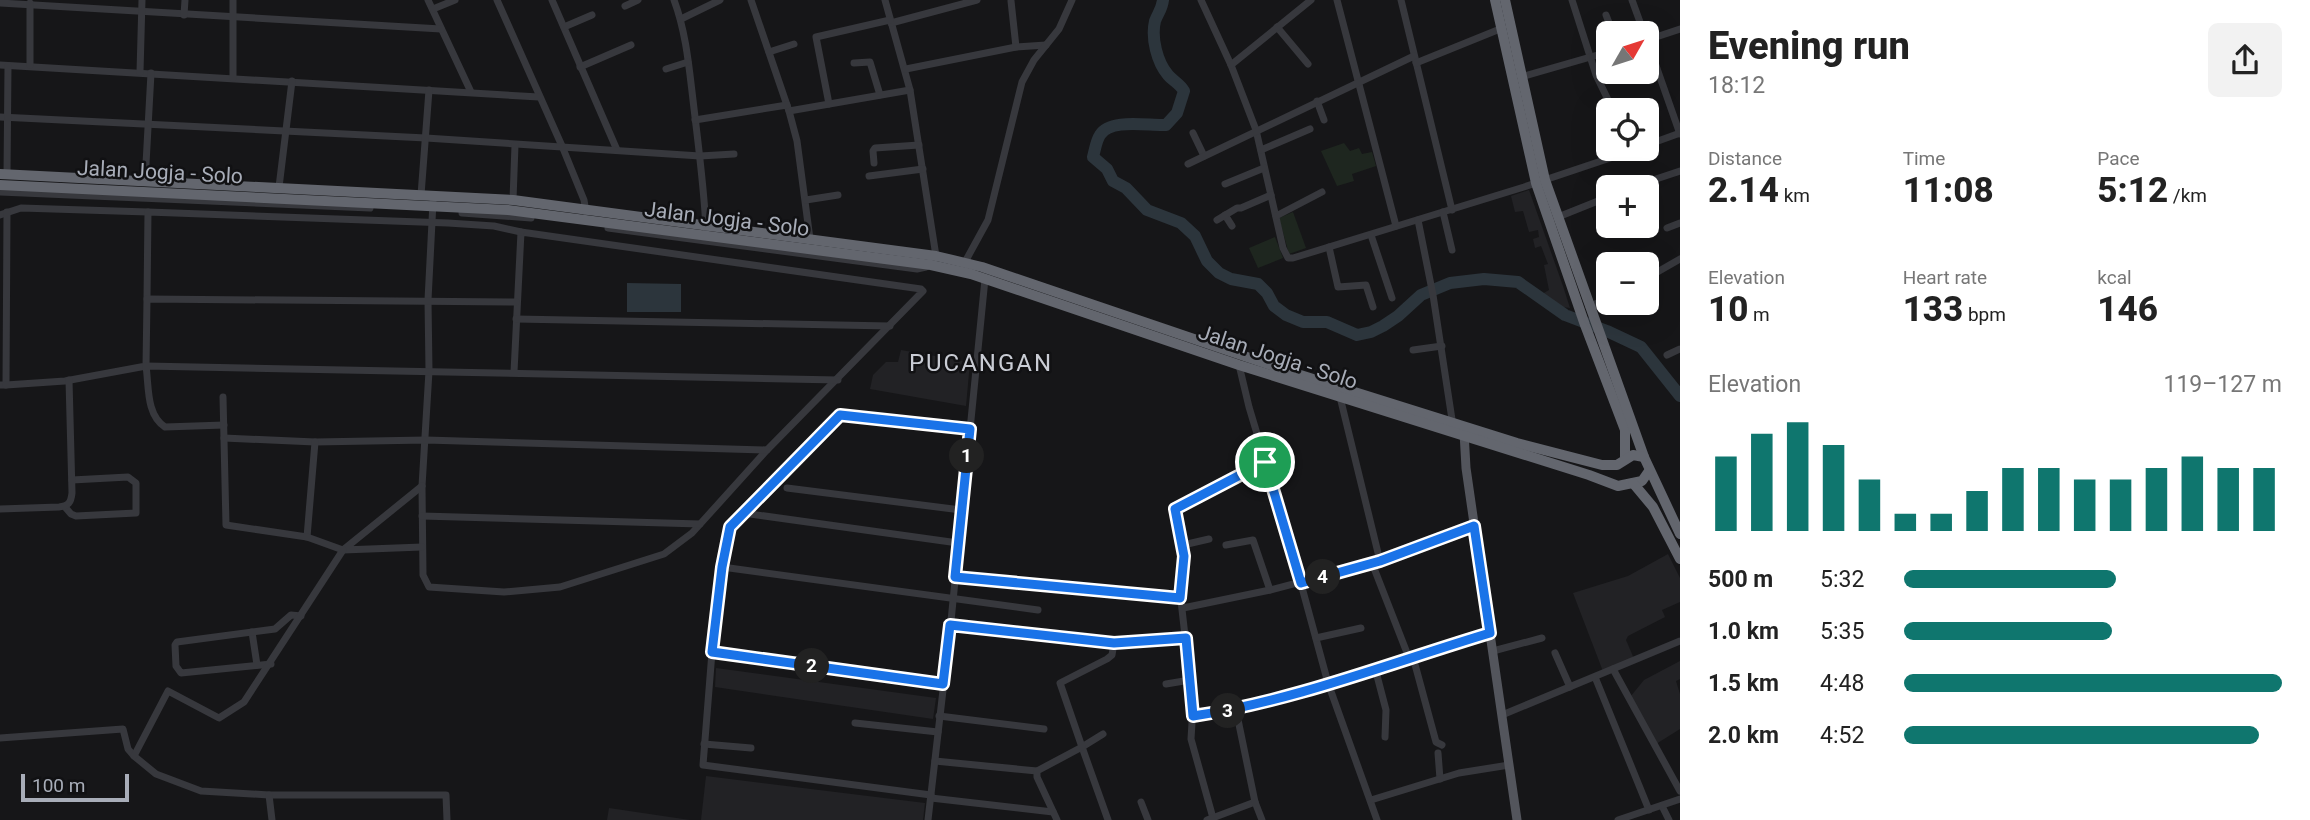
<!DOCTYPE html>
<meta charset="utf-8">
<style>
:root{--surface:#fff;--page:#f2f2f2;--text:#222;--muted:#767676;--accent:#0f766e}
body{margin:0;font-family:Roboto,sans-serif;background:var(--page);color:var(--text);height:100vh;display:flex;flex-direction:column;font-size:26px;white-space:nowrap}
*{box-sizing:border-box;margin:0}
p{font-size:23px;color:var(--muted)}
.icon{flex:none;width:38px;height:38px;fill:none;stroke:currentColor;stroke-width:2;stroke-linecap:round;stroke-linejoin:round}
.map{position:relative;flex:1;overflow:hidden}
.details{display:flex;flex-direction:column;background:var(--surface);width:630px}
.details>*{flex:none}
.needle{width:46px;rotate:51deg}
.fabs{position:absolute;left:1596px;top:21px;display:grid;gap:14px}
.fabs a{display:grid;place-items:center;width:63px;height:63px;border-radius:10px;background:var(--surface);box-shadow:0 7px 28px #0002;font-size:35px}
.scale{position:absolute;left:21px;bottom:18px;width:108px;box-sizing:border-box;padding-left:7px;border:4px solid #a8adb8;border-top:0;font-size:19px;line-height:24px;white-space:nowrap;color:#a8adb8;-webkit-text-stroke:5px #111113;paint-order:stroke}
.pin{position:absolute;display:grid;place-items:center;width:60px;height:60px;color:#fff;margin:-30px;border:4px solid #fff;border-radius:50%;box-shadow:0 2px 7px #0007}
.km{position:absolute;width:35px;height:35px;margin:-18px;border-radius:50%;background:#222;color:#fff;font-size:19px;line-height:35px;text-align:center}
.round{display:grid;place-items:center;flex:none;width:74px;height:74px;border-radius:10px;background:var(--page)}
.summary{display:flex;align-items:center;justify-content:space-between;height:119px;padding:0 28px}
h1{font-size:38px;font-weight:800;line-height:52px}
.figures{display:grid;grid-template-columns:repeat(3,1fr);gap:10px;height:119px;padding:7px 28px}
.figures div{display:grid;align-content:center}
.figures b{font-size:35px;font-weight:800}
.figures small{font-size:19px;font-weight:400}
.figures p{font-size:19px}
.chart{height:196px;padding:14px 28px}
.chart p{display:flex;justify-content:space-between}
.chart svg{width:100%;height:126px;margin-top:7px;stroke:var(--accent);stroke-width:6}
ul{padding:0 28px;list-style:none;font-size:23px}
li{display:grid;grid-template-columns:112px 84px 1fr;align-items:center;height:52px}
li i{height:18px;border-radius:9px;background:var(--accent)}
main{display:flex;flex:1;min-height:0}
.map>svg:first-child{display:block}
.built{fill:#222225}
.green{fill:#1e261f}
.water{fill:#2c353c}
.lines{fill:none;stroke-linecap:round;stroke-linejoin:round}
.river{stroke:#2c353c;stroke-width:12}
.minor{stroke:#37383d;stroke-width:7}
.major{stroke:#53555c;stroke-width:9}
.highway{stroke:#63666e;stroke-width:10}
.route-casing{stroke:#fff;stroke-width:14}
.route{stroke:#1a73e8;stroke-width:9}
.labels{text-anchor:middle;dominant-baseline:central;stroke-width:5;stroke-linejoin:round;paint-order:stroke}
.street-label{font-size:21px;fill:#a8adb8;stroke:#111113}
.quarter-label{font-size:24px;letter-spacing:2px;fill:#c9ccd4;stroke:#111113}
</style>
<main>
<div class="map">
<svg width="1680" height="820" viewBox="0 0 1680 820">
<rect width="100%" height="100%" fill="#161618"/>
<!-- built -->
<g class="built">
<path d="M1529,190L1563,286L1570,308L1556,306L1542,294L1549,290L1544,265L1548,264L1541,246L1535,248L1533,239L1539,237L1538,230L1529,232L1523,211L1515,212L1511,196Z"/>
<path d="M901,350L970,362L966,406L870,389L873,375L886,362H898Z"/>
<path d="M1668,554L1680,578V602L1662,610L1665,617L1628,636L1626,640L1635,661L1604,674L1573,593L1628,576Z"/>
<path d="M1680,661V679L1676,681L1680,694V729L1656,744L1631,696L1644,680Z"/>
<path d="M716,668L936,698L933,719L715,687Z"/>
<path d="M706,776L925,803L923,820H701Z"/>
<path d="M609,808L690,820H607Z"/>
</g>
<!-- green -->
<g class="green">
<path d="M1344,143L1350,151L1359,148L1362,154L1372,152L1376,166L1352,174L1354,181L1337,186L1321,151Z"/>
<path d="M1293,212L1306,248L1289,254L1279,218Z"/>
<path d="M1275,237L1283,258L1258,268L1249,248Z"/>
</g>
<!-- water -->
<path class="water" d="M627,283L681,284V312H627Z"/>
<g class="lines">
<!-- river -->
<path class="river" d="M1163,0C1162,9 1158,13 1155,21C1151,38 1157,62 1168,75C1173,81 1180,84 1184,91L1177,113L1166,125C1149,126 1110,118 1100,135C1096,141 1095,150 1093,157L1107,169L1113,181L1126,188L1147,210L1181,223L1195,236L1207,261L1219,273L1231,279L1258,284L1267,293L1274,306L1286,315L1303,322H1327L1357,335L1371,332L1383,326L1398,316L1421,295L1450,283L1484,279L1518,282L1565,315L1607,331L1641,347L1680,396"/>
<!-- minor -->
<g class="minor">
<path d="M428,0L471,92"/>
<path d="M497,0L562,146L584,200L586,212"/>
<path d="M552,0L617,150"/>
<path d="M674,0C686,32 689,67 693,100C698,143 704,186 706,229"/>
<path d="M751,0L789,111L797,141L810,239"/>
<path d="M885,0L910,90L936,256"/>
<path d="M1201,0L1231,65L1256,130L1283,248L1288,258H1293L1524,187L1637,149"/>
<path d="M1337,0L1396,226"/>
<path d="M1401,0L1452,210"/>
<path d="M1572,0L1596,75L1613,110"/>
<path d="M1632,0L1644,33"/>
<path d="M1011,1L1016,47"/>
<path d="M0,3L441,29"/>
<path d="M625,6L638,0"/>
<path d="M433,9L455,0"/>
<path d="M184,15L185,0"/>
<path d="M1606,15L1613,33"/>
<path d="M681,19L720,0"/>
<path d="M891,23L977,0"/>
<path d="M564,27L592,15"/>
<path d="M1277,27L1308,64"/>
<path d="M1647,40L1680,134"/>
<path d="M1647,40L1680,29"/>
<path d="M769,52L794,44"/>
<path d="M854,63L870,62L880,95"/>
<path d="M1416,63L1500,29"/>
<path d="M0,65L539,97"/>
<path d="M30,65V3"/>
<path d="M1231,65L1311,0"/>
<path d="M580,67L631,45"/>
<path d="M666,69L688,62"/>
<path d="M906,69L1016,47L1046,45"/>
<path d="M140,72L142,0"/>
<path d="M1521,77L1608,52"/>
<path d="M233,78V0"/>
<path d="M1317,101L1324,120"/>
<path d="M829,104L816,37L890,20"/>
<path d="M789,111L910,90"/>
<path d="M0,117L426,138L700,156L734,154"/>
<path d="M695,120L787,105"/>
<path d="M1193,133L1204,156"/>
<path d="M1647,145L1680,133"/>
<path d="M1261,150L1310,129"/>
<path d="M874,163L873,151L875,148L919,145"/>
<path d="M1188,164L1414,56"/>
<path d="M7,174L8,66"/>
<path d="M869,176L923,169"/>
<path d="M145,182L151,73"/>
<path d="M1225,184L1264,168"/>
<path d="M279,187L292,81"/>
<path d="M1632,187L1680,171"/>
<path d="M0,192L370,208"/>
<path d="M421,195L429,90"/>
<path d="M513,200L515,145"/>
<path d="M806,200L838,195"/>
<path d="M433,202L428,300L429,371L422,486L423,575L429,587L504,592L560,587L664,554L692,533L767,450L923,291L921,289L521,232L514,372"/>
<path d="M1443,212L1452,250"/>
<path d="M462,213L531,218"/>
<path d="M0,215L21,208L148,212"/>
<path d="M1225,215L1232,226"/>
<path d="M1276,216L1322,192"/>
<path d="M1558,217L1608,197"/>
<path d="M1217,220L1237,208H1241L1271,195"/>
<path d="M1418,220L1433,295L1453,426"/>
<path d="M608,228L917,269L926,267"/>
<path d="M1667,228L1680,223"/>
<path d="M1371,235L1392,298"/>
<path d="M1329,247L1338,287L1366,285L1373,307"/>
<path d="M965,262L988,220L1022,82L1034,60L1059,29L1072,0"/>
<path d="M1647,278L1680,259"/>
<path d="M147,299L148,212L448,223L494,226L521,232"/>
<path d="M1589,307L1608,298"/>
<path d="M516,319L890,326"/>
<path d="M1413,350L1442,346"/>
<path d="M1667,355L1680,349"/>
<path d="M1239,365L1249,407L1291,547L1328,683L1377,820"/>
<path d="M0,385H6L7,212"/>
<path d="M6,385L65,381L146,366L147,299L516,302"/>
<path d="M1340,397L1380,561"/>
<path d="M224,425L165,427C146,415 149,386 146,366L838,380"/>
<path d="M224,438L315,442L426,440L767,450"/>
<path d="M787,488L961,510"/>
<path d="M65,507L71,514L76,516L136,513V483L128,477L72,480"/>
<path d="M0,509L59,507C69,506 71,502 72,493L69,380"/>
<path d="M743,513L958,543"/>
<path d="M422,516L700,524"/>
<path d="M307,537L315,442"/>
<path d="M1183,545L1209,539"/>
<path d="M1226,545L1253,540L1270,590"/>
<path d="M422,547L343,550L422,486"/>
<path d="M1372,563L1409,658"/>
<path d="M722,567L1038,610"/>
<path d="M955,577L1180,598"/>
<path d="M1183,608L1270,590L1380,561L1474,526"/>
<path d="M950,625L1114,643L1186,638"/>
<path d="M252,632L257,665"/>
<path d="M1316,638L1361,628"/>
<path d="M1493,651L1542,638"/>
<path d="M712,652L943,684"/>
<path d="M1555,653L1570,687"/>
<path d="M1413,657L1436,742L1442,745"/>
<path d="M271,664L181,673L176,666L175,645L177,642L275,629L291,615L301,616"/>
<path d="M1375,668L1386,710L1385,737"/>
<path d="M1613,669L1680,791"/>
<path d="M1595,677L1649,810"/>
<path d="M1166,684L1190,680"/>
<path d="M1502,715L1680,641"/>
<path d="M939,716L1044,729"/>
<path d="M1193,716L1236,710"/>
<path d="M855,723L938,732"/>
<path d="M1103,734L1082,747L1108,820"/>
<path d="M0,738L123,729L128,749L134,756L156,774L201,791L269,795H446L447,820"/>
<path d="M704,744L751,748"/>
<path d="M1438,753L1440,779"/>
<path d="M134,756L168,691L219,718L244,702L343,550L307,537L226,525L223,397"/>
<path d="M935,761L1037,771"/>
<path d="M269,795L272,820"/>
<path d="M931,795L703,765L712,652L722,567L729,530L838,417L843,415H855L970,429"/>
<path d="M931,798L1053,812"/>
<path d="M1371,800L1459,773L1509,765"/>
<path d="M1141,802L1148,820"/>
<path d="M1662,806L1669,820"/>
<path d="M1213,818L1191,739L1193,706L1180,592L1185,569L1184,556L1174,510L1197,495L1265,462"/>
<path d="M928,820L951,621L985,279"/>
<path d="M1057,820L1037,777V771L1082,747L1060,683L1107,659L1112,655L1114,643"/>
<path d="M1207,820L1255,802"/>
<path d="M1262,820L1255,802L1236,710L1300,693L1490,633"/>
<path d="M1618,820L1680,799"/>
</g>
<!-- major -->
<path class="major" d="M1464,432L1466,468L1517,820"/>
<!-- highway -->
<g class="highway">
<path d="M1495,0L1536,183L1585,325L1625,430V458"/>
<path d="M1505,0L1545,180L1644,457L1680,534"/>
<path d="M0,174L513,200L936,256L982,267L1294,373L1517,443L1602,465H1617L1633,455L1644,457"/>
<path d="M0,185L508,210L931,265L971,274L1239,365L1589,475L1618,486L1642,481L1649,471"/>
<path d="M1633,483L1653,507L1680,559"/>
</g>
</g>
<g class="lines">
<!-- route casing -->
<g class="route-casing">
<path id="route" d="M840,415L970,429L955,577L1180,598L1184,556L1175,509L1265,462L1301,583L1380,561L1474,526L1490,633C1393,662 1294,701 1193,716L1186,638L1114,643L950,625L943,684L712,652L722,567L730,527Z"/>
</g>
<!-- route -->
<use href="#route" class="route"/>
</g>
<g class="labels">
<!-- street labels -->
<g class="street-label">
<text transform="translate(160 172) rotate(3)">Jalan Jogja - Solo</text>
<text transform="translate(727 219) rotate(7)">Jalan Jogja - Solo</text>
<text transform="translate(1278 357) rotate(18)">Jalan Jogja - Solo</text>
</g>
<!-- quarter labels -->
<g class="quarter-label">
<text x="981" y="363">PUCANGAN</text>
</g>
</g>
</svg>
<div class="fabs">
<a><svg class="needle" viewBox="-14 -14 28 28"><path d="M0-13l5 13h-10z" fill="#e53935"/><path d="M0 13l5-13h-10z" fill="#767676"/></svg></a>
<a><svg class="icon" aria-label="locate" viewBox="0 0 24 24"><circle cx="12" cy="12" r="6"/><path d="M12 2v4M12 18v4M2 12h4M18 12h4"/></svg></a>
<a>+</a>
<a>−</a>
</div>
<div class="scale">100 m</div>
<div class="pin" style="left:1265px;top:462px;background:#1e9e55"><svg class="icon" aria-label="arrive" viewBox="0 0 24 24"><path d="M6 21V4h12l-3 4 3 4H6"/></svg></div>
<b class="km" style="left:967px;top:456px">1</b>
<b class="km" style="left:812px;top:666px">2</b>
<b class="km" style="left:1228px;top:711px">3</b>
<b class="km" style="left:1323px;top:577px">4</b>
</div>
<section class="details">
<div class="summary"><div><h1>Evening run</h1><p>18:12</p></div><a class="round"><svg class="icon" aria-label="share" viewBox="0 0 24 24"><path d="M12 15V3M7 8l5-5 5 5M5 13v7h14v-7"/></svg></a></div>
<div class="figures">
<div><p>Distance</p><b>2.14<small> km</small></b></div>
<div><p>Time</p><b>11:08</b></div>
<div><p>Pace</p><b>5:12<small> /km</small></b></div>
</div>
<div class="figures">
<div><p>Elevation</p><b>10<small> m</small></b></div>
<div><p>Heart rate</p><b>133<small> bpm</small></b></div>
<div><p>kcal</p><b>146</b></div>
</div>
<div class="chart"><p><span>Elevation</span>119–127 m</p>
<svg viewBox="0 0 160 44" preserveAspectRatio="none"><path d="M5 44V18M15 44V10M25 44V6M35 44V14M45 44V26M55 44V38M65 44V38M75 44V30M85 44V22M95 44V22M105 44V26M115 44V26M125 44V22M135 44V18M145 44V22M155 44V22"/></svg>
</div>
<ul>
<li><b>500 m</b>5:32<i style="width:56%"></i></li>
<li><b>1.0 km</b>5:35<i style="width:55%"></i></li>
<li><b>1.5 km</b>4:48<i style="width:100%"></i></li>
<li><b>2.0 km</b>4:52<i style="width:94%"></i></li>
</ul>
</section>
</main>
